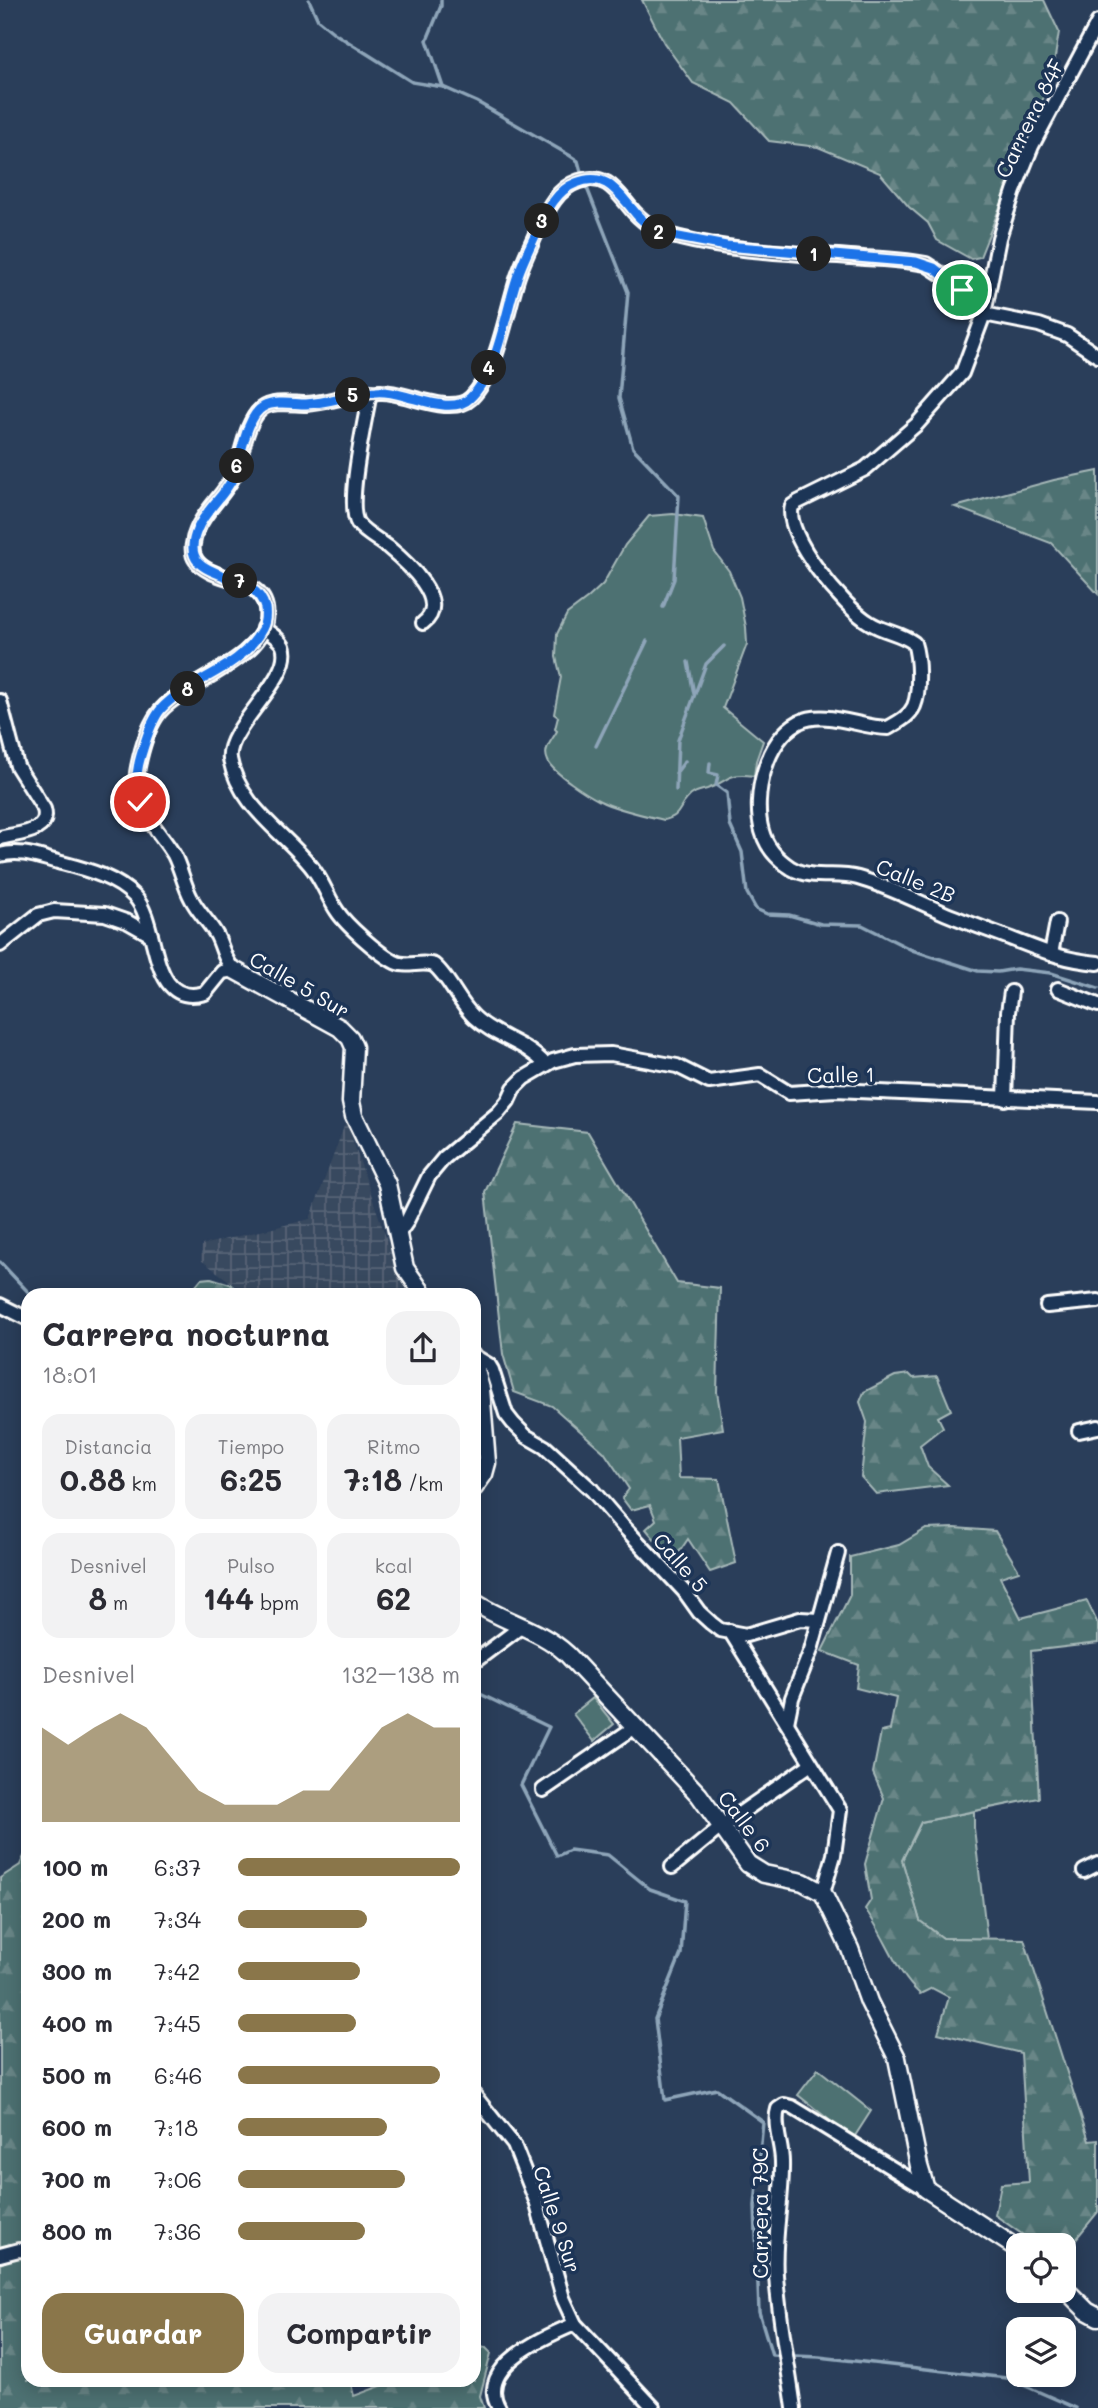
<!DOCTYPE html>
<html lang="es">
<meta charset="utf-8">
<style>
:root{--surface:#fff;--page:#f2f2f3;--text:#2b2b33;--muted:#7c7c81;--accent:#8a764a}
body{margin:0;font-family:Mali,sans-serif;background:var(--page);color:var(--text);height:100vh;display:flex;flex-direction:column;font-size:26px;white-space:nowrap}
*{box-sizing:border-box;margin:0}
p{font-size:23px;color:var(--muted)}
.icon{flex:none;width:38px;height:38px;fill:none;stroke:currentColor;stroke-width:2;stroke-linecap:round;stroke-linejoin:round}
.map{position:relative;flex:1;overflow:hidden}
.panel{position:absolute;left:21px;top:1288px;width:460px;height:1099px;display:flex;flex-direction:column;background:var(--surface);border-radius:21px;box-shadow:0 4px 18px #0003}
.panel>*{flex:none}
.fabs{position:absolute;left:1006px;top:2233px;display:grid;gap:14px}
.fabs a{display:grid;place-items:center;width:70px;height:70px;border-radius:14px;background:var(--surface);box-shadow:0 4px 18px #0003;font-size:35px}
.pin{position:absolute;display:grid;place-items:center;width:60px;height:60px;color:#fff;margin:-30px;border:4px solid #fff;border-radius:50%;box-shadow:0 2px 7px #0007}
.km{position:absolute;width:35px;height:35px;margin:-18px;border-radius:50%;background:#222;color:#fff;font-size:19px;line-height:35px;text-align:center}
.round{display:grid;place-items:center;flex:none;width:74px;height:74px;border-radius:21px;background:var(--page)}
.headline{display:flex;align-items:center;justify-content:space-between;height:119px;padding:0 21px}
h1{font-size:32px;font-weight:700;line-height:52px}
.metrics{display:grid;grid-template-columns:repeat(3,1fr);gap:10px;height:119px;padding:7px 21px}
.metrics div{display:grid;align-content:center;border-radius:18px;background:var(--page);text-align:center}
.metrics b{font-size:30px;font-weight:700}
.metrics small{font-size:19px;font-weight:400}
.metrics p{font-size:19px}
.chart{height:196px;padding:14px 21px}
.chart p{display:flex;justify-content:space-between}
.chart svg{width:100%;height:126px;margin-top:7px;fill:var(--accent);opacity:.7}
.cta{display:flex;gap:14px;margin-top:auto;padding:14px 21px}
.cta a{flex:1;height:80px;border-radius:21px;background:var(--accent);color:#fff;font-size:28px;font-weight:700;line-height:80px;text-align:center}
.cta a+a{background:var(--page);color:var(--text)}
ul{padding:0 21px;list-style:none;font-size:23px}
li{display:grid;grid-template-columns:112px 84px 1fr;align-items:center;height:52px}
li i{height:18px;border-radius:9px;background:var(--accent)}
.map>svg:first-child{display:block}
.industrial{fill:url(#industrial-grid)}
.green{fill:#4e7172;stroke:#a6b8b8;stroke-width:2}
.forest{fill:url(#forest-firs);stroke:#a6b8b8;stroke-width:2}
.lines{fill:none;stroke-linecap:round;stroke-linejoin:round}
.stream{stroke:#8ea5b9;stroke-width:3.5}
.street-casing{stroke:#fff;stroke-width:18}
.secondary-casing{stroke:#fff;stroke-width:21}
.street{stroke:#1d3557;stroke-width:12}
.secondary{stroke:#1d3557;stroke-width:16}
.route-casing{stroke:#fff;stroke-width:14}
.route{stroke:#1a73e8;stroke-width:9}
.labels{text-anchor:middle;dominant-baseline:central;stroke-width:7;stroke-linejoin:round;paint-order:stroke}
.street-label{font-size:21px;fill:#fff;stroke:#1d3557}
</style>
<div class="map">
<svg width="1098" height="2408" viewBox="0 0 1098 2408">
<defs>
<pattern id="industrial-grid" width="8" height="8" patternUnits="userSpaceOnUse" patternTransform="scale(1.75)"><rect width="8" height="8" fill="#39495e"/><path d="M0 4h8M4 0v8" fill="none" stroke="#576476"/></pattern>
<pattern id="forest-firs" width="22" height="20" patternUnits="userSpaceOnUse" patternTransform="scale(1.75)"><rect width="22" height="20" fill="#4e7172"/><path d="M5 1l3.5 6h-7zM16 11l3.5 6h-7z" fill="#698687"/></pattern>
</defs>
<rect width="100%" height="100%" fill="#2a3e5a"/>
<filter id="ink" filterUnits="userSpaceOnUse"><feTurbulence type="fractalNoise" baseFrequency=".0143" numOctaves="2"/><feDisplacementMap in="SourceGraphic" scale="14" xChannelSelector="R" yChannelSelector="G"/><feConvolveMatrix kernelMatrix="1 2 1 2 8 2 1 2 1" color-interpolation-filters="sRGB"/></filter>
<g filter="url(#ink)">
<!-- industrial -->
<path class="industrial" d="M346,1121L394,1261L418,1295H248L201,1260L202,1245L310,1219Z"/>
<!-- green -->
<g class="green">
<path d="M673,514L703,518L714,551L729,571L740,597L746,627L747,644L723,708L763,741L756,761L754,776C724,772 729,782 707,789C699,791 693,792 687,799C677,810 681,816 664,820C647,816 615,809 600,801C588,795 553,773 548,761C542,749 552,741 557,731L555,729L558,717L554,714L561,677L556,657L557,634L567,614L588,598L603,584L625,545L649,516Z"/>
<path d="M593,1698L614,1724L594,1741L573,1714Z"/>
<path d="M974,1811V1828L987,1939L943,1938L920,1921L902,1860L921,1822Z"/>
<path d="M818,2069L871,2111L853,2139L798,2095Z"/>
</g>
<!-- forest -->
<g class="forest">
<path d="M642,0H1044L1059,32L1052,76L980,257L971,259L937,240L928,223L909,207L880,173L818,147L769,141L734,103L693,83L664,43Z"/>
<path d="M1098,471V594L1051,543L955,507L1054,480Z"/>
<path d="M517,1124L588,1132L677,1283L720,1288L717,1392L723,1429L677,1437L679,1478L719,1479L736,1563L710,1572L688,1539L673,1561L646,1529L656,1520L650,1505L631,1510L622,1498L629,1489L604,1452L552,1406L514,1392L503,1354L485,1192Z"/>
<path d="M211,1278L230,1284L243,1295H188L201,1279Z"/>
<path d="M909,1374L913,1378L937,1376L951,1410L938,1417L943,1427L920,1445L928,1467L948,1485L876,1494L861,1477L867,1422L860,1402L864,1392L895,1376Z"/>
<path d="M955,1528L995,1531L1019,1571L1000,1577L1021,1618L1087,1601L1098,1624V1643L1031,1651L1039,1798L921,1822L902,1860L920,1921L943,1938L1024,1939L1089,2141L1098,2140V2212L1071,2245L1036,2244L995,2215L1001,2184L1029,2182L1021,2053L938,2033L949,1997L932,1988L920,1994C895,1972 885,1935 865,1909L871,1900L865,1864L884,1798L873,1773L881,1732L890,1730L896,1698L856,1688L859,1665L822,1651L850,1595V1557L899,1545L926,1529Z"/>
<path d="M28,1848V2245L0,2251V1878L20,1865Z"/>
<path d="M28,2257V2380H350L354,2396L397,2380H474V2351L485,2347L491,2353L480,2396L484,2408H0V2264L10,2259Z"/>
</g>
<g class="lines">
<!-- stream -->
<g class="stream">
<path d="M309,0L318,20L334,33L412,82L443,87"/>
<path d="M441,0V6L427,40L443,87L477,102L569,155L578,161L581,172"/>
<path d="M587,188L628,292L619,398L633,448L679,496L674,579L663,607"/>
<path d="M688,662L694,694"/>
<path d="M596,746L647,641"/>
<path d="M710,763L709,773L718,775L716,785L727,793L730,825L742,852L747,893L756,909L767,914L789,915L821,924L862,925L912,950L978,971L998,972L1016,969L1051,973L1098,988"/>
<path d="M676,773L685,761"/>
<path d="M676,790L678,740L706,664L724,646"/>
<path d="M0,1262L31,1295"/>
<path d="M474,1691L549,1727L521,1785L557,1856L570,1850L608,1855L650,1889L685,1901L681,1954L655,2019L665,2100L717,2089L763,2122L755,2206L759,2312L772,2355L819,2357L1007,2378L1076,2408"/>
</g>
<!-- street casing -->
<g class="street-casing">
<g id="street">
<path d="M1098,22L1032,146L1014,191L999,238L984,314L962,373L917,424L865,469L798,502L792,506C783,535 845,609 870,623C884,632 901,633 914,643C919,658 920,692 914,706C909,717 898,722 888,728C860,728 826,709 799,722C766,740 752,796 762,831C766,846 777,859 791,868C811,880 837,872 858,878C887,886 914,900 942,912C965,922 989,930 1012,939C1043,951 1063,960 1098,963"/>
<path d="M984,314L1039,325L1067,335L1098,356"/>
<path d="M370,392C366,417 345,506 358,524C365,533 379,540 388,547C405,561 452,602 423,623"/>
<path d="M263,628C270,633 279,638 283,646C295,677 225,728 230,759C239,806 282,831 310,865C322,879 327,896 337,911C346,925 378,953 393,961C406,969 420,960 434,965C449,977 458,1002 474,1017C496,1038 524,1041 545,1064"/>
<path d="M0,701L17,766L44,809C51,834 16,833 0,838"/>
<path d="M0,855C20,849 39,857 58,862C84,869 115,876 135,897C160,924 148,1009 205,993L222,972L234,970"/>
<path d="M0,945L38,915L54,911L105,914L128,922L151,935"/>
<path d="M1051,954L1057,922"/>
<path d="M234,970C224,960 223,948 217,936C210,923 197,911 191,898C184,885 181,869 174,855C163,836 143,817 138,796C134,781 138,765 142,750C146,736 152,719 162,709C187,682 260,659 266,621C273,574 212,585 196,560C190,552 193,539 197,530C205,509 226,494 235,473C242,454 246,422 261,409C272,400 292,404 306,404C331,403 356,391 382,392C406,392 451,417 471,398C498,371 506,312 518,276C524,259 532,243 539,227C548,208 558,188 579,181C608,172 618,194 634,212C647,226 662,234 680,238C739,253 804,253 864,258C885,259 905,260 926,264L952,281L984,314"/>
<path d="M1058,989L1098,1005"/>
<path d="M1005,1099L1008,1012L1011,992"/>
<path d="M397,1236L406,1223L429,1176L444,1158L498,1113L508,1101L514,1088L524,1078L553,1061L575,1055L611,1054L677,1066L709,1082L760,1075L789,1093L836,1090L1098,1102"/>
<path d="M0,1305L28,1319"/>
<path d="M1047,1306L1098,1301"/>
<path d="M474,1356L489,1365L492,1370L506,1414L513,1423L526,1436L545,1447L592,1490L623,1526L684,1591L699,1612L711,1623L720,1630L746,1635L800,1619L819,1620"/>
<path d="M1079,1431L1098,1427"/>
<path d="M730,1631L840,1810L834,1855L823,1893"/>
<path d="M474,1662L522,1626"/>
<path d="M787,1723L792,1698L811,1650L838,1553"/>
<path d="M543,1790L635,1727"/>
<path d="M672,1867L722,1826L811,1764"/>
<path d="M1084,1871L1098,1864"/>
<path d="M474,2095L514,2145L536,2201L563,2298L575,2324L654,2408"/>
<path d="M0,2255L19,2250L28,2251"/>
<path d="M499,2408C474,2367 546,2336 575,2324"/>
<path d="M794,2408C788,2364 779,2319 776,2275C773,2237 783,2200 782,2162C782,2145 773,2125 778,2109L784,2105L792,2107L926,2189"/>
</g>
</g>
<!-- secondary casing -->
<g class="secondary-casing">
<g id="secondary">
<path d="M234,970L340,1028L350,1038L354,1047L351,1102L354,1116L387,1184L405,1268L424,1295"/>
<path d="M474,1363L481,1389L487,1463L484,1474L474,1488"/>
<path d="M474,1602C504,1622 540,1629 567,1654L699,1795L748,1864L764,1874L803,1882L823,1893L850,1949L869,2002L897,2058L919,2166L926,2189L1018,2249"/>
<path d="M1064,2288L1087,2311L1098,2317"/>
</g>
</g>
<!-- street -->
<use href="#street" class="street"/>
<!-- secondary -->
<use href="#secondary" class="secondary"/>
</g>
</g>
<g class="lines" filter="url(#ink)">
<!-- route casing -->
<g class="route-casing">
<path id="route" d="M140,802C134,784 137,767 143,749C147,736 152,720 161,709C189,678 240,671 262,629C266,622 266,616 265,608C255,565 174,586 197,530C205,510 225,496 234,476C241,458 246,416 263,407C275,400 293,404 306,404C330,403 352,393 376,392C387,391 397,394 408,397C425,401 455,413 470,398C498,372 505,313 517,278C523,260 531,244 539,228C547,210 557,190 576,183C605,171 617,191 633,210C641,221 656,232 668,235L726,246L916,262L934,268L962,290"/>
</g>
<!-- route -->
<use href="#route" class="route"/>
</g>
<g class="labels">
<!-- street labels -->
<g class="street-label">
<text transform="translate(1029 118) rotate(-64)">Carrera 84F</text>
<text transform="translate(916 880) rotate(22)">Calle 2B</text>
<text transform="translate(300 984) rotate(30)">Calle 5 Sur</text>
<text transform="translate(841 1074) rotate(-1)">Calle 1</text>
<text transform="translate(681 1562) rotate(49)">Calle 5</text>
<text transform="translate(745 1821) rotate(53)">Calle 6</text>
<text transform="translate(759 2213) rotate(-90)">Carrera 79C</text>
<text transform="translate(558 2219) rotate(72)">Calle 9 Sur</text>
</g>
</g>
</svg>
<div class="fabs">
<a><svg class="icon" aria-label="locate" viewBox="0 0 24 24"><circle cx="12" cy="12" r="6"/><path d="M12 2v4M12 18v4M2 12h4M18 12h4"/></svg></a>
<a><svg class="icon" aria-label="layers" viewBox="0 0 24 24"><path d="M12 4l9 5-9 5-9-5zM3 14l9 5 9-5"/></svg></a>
</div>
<div class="pin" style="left:962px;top:290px;background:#1e9e55"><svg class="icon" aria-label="arrive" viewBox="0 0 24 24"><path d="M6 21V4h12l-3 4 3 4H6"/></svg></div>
<div class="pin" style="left:140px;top:802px;background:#d93025"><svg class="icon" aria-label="check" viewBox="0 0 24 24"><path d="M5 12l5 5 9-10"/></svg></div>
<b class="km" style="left:814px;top:254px">1</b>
<b class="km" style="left:659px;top:232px">2</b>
<b class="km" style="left:542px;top:221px">3</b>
<b class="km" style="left:489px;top:368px">4</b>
<b class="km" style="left:353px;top:395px">5</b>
<b class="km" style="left:237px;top:466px">6</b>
<b class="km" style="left:240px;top:581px">7</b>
<b class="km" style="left:188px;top:689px">8</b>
<section class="panel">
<div class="headline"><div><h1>Carrera nocturna</h1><p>18:01</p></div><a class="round"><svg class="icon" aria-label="share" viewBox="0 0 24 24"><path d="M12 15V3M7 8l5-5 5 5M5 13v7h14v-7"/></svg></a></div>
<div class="metrics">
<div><p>Distancia</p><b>0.88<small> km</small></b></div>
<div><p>Tiempo</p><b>6:25</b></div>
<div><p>Ritmo</p><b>7:18<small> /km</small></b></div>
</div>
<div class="metrics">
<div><p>Desnivel</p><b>8<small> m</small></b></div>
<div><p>Pulso</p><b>144<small> bpm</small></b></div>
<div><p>kcal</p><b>62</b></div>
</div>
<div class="chart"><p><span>Desnivel</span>132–138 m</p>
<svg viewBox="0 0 160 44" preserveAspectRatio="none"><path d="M0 44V11L10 17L20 11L30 6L40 11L50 22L60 33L70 38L80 38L90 38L100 33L110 33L120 22L130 11L140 6L150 11L160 11V44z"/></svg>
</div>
<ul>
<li><b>100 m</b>6:37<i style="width:100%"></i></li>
<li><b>200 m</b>7:34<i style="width:58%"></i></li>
<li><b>300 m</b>7:42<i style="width:55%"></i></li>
<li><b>400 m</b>7:45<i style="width:53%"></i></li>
<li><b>500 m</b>6:46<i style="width:91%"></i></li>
<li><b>600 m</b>7:18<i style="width:67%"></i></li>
<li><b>700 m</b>7:06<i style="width:75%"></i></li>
<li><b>800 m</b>7:36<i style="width:57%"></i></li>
</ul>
<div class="cta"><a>Guardar</a><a>Compartir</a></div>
</section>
</div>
